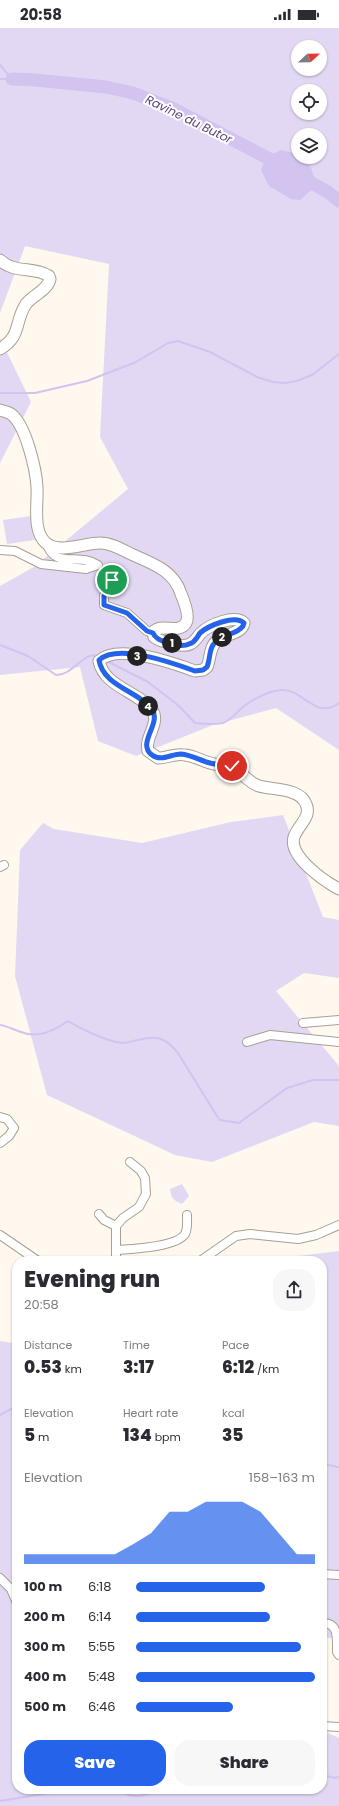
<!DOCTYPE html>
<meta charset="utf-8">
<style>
:root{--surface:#fff;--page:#f7f7f7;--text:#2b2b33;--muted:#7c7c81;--accent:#2563eb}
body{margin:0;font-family:Poppins,sans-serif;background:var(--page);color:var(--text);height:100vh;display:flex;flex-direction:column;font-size:15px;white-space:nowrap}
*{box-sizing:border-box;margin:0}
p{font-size:13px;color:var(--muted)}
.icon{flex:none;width:22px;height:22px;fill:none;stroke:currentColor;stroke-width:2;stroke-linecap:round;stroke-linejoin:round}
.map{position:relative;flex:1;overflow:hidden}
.panel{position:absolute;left:12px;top:1228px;width:315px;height:538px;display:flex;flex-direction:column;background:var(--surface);border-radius:16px;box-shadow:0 1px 3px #0004}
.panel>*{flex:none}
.needle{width:26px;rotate:68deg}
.tools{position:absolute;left:291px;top:12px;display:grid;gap:8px}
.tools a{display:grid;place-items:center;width:36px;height:36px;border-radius:50%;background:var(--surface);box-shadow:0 1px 3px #0004;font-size:20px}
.pin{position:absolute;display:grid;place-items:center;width:34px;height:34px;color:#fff;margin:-17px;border:2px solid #fff;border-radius:50%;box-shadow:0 1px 4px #0007}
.km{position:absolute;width:20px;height:20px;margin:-10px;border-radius:50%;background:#222;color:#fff;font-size:11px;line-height:20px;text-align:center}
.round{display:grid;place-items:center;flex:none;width:42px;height:42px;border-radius:16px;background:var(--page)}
.overview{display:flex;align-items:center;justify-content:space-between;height:68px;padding:0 12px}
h1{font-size:22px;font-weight:800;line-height:30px}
.stats{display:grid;grid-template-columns:repeat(3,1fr);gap:6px;height:68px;padding:4px 12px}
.stats div{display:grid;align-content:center}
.stats b{font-size:17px;font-weight:800}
.stats small{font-size:11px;font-weight:400}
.stats p{font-size:11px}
.chart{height:112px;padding:8px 12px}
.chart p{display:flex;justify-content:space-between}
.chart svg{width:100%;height:72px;margin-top:4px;fill:var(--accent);opacity:.7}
.action{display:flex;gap:8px;margin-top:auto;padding:8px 12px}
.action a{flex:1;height:46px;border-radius:16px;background:var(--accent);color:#fff;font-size:16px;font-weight:800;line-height:46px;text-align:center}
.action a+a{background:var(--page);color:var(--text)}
ul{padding:0 12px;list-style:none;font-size:13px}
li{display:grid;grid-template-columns:64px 48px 1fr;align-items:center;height:30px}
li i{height:10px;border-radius:5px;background:var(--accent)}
.status{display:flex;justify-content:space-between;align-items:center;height:28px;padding:0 20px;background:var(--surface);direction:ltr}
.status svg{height:11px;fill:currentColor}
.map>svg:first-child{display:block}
.green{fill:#e2d8f4;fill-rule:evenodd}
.water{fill:#d2c3ef}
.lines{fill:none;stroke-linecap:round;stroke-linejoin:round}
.stream{stroke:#d2c3ef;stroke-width:2}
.river{stroke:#d2c3ef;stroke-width:13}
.street-casing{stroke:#a99f92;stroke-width:10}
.secondary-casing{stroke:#a99f92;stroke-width:13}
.street{stroke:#fff;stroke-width:8}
.secondary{stroke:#fff;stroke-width:11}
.route-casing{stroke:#fff;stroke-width:8}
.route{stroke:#2563eb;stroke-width:5}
.labels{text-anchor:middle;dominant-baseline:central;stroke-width:4;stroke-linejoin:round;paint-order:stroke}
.water-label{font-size:12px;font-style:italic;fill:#5a437b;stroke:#fff}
</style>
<div class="status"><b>20:58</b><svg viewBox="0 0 49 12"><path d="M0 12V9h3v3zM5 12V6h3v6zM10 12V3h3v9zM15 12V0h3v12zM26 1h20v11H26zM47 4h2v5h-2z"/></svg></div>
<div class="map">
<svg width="339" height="1778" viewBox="0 0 339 1778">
<rect width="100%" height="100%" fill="#fef8ef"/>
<!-- green -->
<g class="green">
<path d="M0,0H339V722L276,680L213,697L136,728L98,713L80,639L0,647V558L34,539L128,461L100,409L109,236L25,218L0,285ZM298,19H320V41H298ZM298,63H320V85H298ZM298,107H320V129H298Z"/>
<path d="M0,310L31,374L0,435Z"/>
<path d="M31,488L35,512L7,516L3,492Z"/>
<path d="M283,787L323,889L339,892V950L304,945L276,963L339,1038V1098L314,1094L212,1134L175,1127L47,1067L15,948L20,822L43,795L54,801L142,815L231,794Z"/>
<path d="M182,1156L189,1168L182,1176C174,1173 171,1170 170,1161Z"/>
<path d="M339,1223V1610H322V1233H259Z"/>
<path d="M0,1313L13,1315L17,1314V1761H322V1702L339,1710V1778H0Z"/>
</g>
<!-- water -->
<path class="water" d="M281,122L298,126V129H302L311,140L317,157L300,172L291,171L269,158L261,142L266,129Z"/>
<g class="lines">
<!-- stream -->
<g class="stream">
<path d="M0,37L12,51"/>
<path d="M0,51H12"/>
<path d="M0,365H35L87,353L136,334L168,315L178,313L210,324L257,349L273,354L285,355L297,353L312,347L339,326"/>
<path d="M0,617L28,628L56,647C72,648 84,623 98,628"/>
<path d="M107,633L148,654L179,678L195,695C204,696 214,697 223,695C231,692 238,683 244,678C254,671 269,663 281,662C302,660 316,693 339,675"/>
<path d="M0,997C7,998 12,1001 18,1003C37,1011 52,1004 68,993C81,1001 106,1013 122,1015C128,1015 132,1013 138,1012C157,1007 166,1010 178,1025L217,1088L220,1092L239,1095L287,1060L313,1052H339"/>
<path d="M0,1387L17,1378"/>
<path d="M322,1436L339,1439"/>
<path d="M322,1747L335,1750L339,1749"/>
<path d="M115,1761C134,1771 140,1770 160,1761"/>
<path d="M0,1773L74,1761"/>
</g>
<!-- river -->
<g class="river">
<path d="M12,51L35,52L106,59L133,65L172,80L281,137"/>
<path d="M301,149L328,164L339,173"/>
</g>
<!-- street casing -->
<g class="street-casing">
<g id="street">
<path d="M0,522L15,523L41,536L86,541L98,537C78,524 54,542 46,514"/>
<path d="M111,552L104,568V577L127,585L147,603L153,605"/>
<path d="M0,839L4,837"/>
<path d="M303,995L339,992"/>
<path d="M247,1014L270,1007L339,1014"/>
<path d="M0,1089L7,1091L14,1100L9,1108L0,1115"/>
<path d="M99,1186L104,1192L116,1198L123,1190L139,1179L146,1166L145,1150L141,1143L130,1134"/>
<path d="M116,1198V1233"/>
<path d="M0,1207L38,1233"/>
<path d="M117,1222C132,1221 177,1219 185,1206C188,1201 187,1193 187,1187"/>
<path d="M200,1233L236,1208L250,1206L298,1211L316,1207L339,1197"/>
<path d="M322,1546L339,1547"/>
<path d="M0,1550L11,1561L17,1575"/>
<path d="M322,1595C339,1594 337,1611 337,1624L339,1627"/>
<path d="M322,1698L339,1699"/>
</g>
</g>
<!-- secondary casing -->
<g class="secondary-casing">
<g id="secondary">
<path d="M0,232C14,246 34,238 49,248L50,251C48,262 33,267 26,276C14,294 22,308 0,321"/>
<path d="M0,382C4,383 8,384 11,386C26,397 36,442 37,459C38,476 32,503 46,515C60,526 84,515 100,515C111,515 121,521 131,526C151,535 174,542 181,566C184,573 190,588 186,595C178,607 162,594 153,604L154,609C161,614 183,620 190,616C195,614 197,609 201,605C209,597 235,586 244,595C242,606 225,606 218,612C209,618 211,630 207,639L203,642L195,643C173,635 117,615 99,633C104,659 138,663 152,682C161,695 144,709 148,723L158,730C167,730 175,725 185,727C195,728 204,734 214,736C221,737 229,736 235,740C243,746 249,755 259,758C273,762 300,760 306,776C312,789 298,797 294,809C288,828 324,853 339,861"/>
</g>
</g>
<!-- street -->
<use href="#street" class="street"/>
<!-- secondary -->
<use href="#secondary" class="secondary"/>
</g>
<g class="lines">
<!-- route casing -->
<g class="route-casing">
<path id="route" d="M112,552L104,568V577L127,585L147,603L153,605C156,614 181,620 189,616C195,615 197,609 200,605C208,598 235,586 244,595L243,598C236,608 220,605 213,617C209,623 210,632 207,639L203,642L195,643C173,635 118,615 99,632C103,658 138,663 152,681C162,696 136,715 152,727C161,734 171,726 181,726C192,727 201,733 210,735C217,737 225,736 232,738"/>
</g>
<!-- route -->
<use href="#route" class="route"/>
</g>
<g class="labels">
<!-- water labels -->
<g class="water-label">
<text transform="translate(189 91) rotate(26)">Ravine du Butor</text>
</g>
</g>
</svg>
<div class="tools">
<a><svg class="needle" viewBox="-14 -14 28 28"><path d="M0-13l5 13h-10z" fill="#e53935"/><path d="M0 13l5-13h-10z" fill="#7c7c81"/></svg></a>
<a><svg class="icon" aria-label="locate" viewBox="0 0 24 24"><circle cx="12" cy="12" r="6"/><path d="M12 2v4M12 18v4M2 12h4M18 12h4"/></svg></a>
<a><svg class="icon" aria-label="layers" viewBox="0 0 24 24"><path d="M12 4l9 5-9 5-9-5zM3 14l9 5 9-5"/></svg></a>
</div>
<div class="pin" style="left:112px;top:552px;background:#1e9e55"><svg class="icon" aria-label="arrive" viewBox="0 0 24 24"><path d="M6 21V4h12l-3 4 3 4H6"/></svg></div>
<div class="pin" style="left:232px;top:738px;background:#d93025"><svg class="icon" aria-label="check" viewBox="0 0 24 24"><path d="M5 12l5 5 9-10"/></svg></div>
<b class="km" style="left:172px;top:615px">1</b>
<b class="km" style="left:222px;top:609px">2</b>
<b class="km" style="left:137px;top:628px">3</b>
<b class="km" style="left:148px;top:678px">4</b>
<section class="panel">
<div class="overview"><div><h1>Evening run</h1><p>20:58</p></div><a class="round"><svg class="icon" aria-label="share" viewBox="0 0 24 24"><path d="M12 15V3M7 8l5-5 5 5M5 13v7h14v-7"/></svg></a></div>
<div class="stats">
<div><p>Distance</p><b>0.53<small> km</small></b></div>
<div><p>Time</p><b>3:17</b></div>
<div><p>Pace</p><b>6:12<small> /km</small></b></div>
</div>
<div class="stats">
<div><p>Elevation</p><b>5<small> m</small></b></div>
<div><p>Heart rate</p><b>134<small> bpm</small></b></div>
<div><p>kcal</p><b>35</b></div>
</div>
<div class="chart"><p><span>Elevation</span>158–163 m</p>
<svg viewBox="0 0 160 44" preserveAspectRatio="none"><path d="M0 44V38L10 38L20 38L30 38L40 38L50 38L60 32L70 25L80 12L90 12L100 6L110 6L120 6L130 12L140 25L150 38L160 38V44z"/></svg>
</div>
<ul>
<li><b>100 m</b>6:18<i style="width:72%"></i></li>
<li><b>200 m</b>6:14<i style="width:75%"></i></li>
<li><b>300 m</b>5:55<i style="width:92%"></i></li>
<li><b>400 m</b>5:48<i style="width:100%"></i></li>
<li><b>500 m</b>6:46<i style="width:54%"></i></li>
</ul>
<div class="action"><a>Save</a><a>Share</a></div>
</section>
</div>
